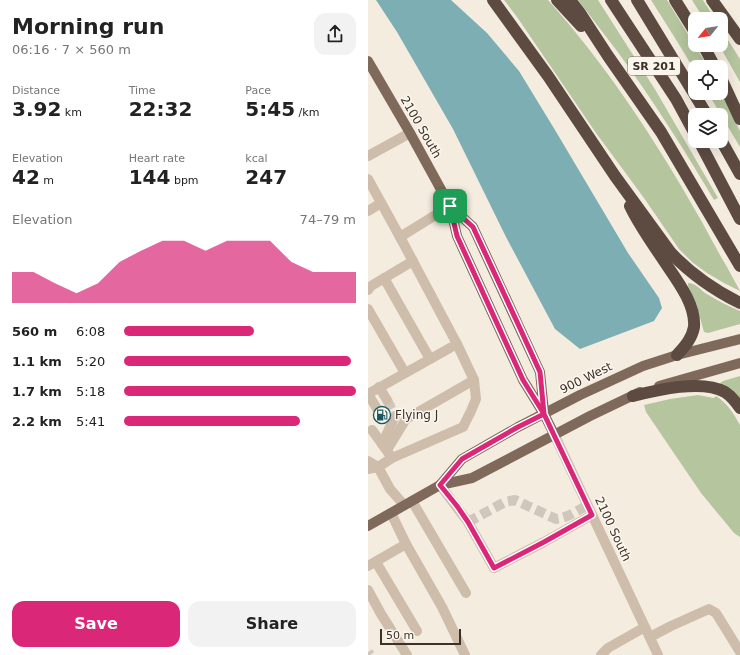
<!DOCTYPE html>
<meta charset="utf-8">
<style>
:root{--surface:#fff;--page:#f2f2f2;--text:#222;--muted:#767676;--accent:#db2777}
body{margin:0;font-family:"DejaVu Sans",sans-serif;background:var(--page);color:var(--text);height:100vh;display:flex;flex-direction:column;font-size:15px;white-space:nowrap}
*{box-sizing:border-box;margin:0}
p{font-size:13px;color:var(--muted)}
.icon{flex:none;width:22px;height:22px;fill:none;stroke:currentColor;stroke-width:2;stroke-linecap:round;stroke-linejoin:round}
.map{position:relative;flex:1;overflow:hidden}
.details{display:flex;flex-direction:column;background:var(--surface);width:368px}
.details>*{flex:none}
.needle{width:26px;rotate:240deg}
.buttons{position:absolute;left:320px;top:12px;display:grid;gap:8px}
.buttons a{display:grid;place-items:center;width:40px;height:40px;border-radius:8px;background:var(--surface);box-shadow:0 4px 16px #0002;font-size:20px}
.scale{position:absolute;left:12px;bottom:10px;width:81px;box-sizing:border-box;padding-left:4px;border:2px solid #3b312a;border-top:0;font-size:11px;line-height:14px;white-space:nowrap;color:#3b312a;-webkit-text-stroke:3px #fbf6ed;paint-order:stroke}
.pin{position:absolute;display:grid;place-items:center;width:34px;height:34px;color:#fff;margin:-17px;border-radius:8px;box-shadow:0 2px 6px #0006}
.round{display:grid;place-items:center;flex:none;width:42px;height:42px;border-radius:12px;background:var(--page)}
.head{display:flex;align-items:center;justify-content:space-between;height:68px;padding:0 12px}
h1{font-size:22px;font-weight:700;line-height:30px}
.figures{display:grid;grid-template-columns:repeat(3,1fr);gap:6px;height:68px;padding:4px 12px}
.figures div{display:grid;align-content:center}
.figures b{font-size:20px;font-weight:700}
.figures small{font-size:11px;font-weight:400}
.figures p{font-size:11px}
.chart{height:112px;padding:8px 12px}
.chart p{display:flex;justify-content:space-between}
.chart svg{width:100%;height:72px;margin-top:4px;fill:var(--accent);opacity:.7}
.primary-button{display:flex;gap:8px;margin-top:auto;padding:8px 12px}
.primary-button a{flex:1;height:46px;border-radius:12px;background:var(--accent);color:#fff;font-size:16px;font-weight:700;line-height:46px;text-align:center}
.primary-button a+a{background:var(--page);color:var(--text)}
ul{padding:0 12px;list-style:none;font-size:13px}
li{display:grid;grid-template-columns:64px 48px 1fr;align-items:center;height:30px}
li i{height:10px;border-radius:5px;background:var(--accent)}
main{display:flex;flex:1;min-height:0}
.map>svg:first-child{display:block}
.green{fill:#b5c59e}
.water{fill:#7caeb4}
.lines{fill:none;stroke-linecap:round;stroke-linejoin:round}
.minor-tunnel{stroke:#d0c7bc;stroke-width:10;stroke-dasharray:10 5;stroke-linecap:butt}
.minor{stroke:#cebdaa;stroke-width:10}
.major{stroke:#7e695a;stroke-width:10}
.highway{stroke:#5d4b41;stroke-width:12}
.route-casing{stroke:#fff;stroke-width:8}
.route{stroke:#db2777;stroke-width:5}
.labels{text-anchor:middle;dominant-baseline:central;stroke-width:3;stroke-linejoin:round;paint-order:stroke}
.shield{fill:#fbf6ed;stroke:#756c64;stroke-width:1}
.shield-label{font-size:11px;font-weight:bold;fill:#3b312a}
.street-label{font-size:12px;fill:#3b312a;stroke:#fbf6ed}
.poi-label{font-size:12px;fill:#3b312a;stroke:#fbf6ed;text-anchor:start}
</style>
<main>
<section class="details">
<div class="head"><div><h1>Morning run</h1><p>06:16 · 7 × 560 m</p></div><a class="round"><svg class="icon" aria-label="share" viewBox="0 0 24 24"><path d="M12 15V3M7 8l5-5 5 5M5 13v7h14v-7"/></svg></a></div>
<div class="figures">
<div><p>Distance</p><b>3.92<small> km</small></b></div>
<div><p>Time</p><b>22:32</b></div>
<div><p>Pace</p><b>5:45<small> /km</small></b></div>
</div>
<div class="figures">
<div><p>Elevation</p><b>42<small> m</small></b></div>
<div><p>Heart rate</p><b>144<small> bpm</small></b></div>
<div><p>kcal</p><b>247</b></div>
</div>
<div class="chart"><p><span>Elevation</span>74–79 m</p>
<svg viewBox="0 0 160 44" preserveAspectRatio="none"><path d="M0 44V25L10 25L20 32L30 38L40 32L50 19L60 12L70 6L80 6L90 12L100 6L110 6L120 6L130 19L140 25L150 25L160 25V44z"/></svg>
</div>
<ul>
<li><b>560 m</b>6:08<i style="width:56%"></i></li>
<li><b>1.1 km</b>5:20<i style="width:98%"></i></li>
<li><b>1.7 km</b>5:18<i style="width:100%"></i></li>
<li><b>2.2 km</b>5:41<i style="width:76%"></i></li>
</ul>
<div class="primary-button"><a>Save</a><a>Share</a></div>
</section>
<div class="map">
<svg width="372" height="655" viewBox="0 0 372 655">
<rect width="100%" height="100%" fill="#f5ece0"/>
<!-- green -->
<g class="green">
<path d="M136,0H180C240,67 290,144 334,222C342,237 350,252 359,267C363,275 368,283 372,291L356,283L339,273L324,262L311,249L276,198L228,133L149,17Z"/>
<path d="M210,0H230L288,91L350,198L346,200C316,149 284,99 249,51C236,34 223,17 210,0Z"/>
<path d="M283,0H299L340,67H327V71L307,38Z"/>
<path d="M324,0H335L347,19H336Z"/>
<path d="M353,29L372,59V82L351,45H353Z"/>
<path d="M353,91L372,131V147L340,93H353Z"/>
<path d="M320,283C327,283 332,289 337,293C348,300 360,306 372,311V324L340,333L336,332L328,303L320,286Z"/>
<path d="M372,376V400L352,383L355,381Z"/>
<path d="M330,395L346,398L348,396C359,403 366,414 372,425V537L366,533L333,493L278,412L276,405L302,399Z"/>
</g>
<!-- water -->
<path class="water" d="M8,0H83L119,33L151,71L187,130L260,253L291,298L294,308L286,321L212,349L187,329L138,237L85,129L29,32Z"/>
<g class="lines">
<!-- minor-tunnel -->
<g class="minor-tunnel">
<path d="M19,400L27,416"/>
<path d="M8,407L17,422"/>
<path d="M100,522L137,502L147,500L188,519C200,518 210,510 220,505"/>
<path d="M0,652L2,655"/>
</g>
<!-- minor -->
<g class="minor">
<path d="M0,156L42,133"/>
<path d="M0,179L32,237L89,344L0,394"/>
<path d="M0,211L13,203"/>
<path d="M32,237L82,206"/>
<path d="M16,278L62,359"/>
<path d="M0,290L3,286L45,261"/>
<path d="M0,309L37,373"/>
<path d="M11,387L19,400"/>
<path d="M0,394L8,407"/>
<path d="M4,430L22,455"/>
<path d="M186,434L290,655"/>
<path d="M14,444L27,416"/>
<path d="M19,450L38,419L106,380"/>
<path d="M0,461L10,467L22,489L36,505"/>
<path d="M0,469L10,467L24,458L95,427L103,411L108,399L106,380L89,344"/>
<path d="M72,485L100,522L126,568L176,542L224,515"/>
<path d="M44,501L98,593"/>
<path d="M38,544L74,607L97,655"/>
<path d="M8,562L49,631"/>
<path d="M0,566L38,544L23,513"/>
<path d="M0,590L13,614L39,655"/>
<path d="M282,637L303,626L341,609L348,613L372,652"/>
<path d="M233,655L240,648L277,627"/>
</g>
<!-- major -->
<g class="major">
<path d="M0,61L42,133L82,206L89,236L155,380L176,414L186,434"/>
<path d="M82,206L105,227L172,372L176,412"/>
<path d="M291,386L372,363"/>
<path d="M72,485L94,459L150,427L212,395L275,366L309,355L372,339"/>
<path d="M0,526L72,485L104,478L222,416L272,392"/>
</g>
<!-- highway -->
<g class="highway">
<path d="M125,0L180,76L247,176L303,253C323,274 346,290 372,303"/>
<path d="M189,0L213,26"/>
<path d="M202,0L212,13L240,56L293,132L372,266"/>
<path d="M243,0L308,99L327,134"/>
<path d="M269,0L339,115"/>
<path d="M307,0L327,32"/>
<path d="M344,0L372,39"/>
<path d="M335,45L347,67"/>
<path d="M353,78L372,119"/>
<path d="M353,140L372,174"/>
<path d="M331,141L372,219"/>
<path d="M262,206C271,225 284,243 296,261C308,279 328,304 326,327C324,339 316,347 309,355"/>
<path d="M265,396C289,390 334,379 357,392C363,396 368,402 372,408"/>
</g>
</g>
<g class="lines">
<!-- route casing -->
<g class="route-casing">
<path id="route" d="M82,206L89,236L155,380L176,414L150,427L94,459L72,485L89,506L100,522L126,568L176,542L224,515L176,414L172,372L150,324L105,227L82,206"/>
</g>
<!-- route -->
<use href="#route" class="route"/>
</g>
<!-- icons -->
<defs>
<g id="fuel-ring" transform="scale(0.9)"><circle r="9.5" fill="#fbf6ed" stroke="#1c5760" stroke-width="1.5"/><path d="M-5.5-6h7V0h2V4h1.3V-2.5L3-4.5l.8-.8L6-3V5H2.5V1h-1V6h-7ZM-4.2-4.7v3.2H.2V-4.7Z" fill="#1c5760"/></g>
</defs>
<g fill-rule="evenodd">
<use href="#fuel-ring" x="14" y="415"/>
</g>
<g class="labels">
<!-- shield labels -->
<rect class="shield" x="260" y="57" width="52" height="18" rx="3"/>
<g class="shield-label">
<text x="286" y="66">SR 201</text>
</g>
<!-- street labels -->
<g class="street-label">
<text transform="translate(53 127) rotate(60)">2100 South</text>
<text transform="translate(218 378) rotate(-26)">900 West</text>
<text transform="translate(245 529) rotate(65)">2100 South</text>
</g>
<!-- poi labels -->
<g class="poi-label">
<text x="27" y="415">Flying J</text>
</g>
</g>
</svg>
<div class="buttons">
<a><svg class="needle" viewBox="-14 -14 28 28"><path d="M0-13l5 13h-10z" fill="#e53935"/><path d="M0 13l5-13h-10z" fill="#767676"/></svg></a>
<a><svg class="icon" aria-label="locate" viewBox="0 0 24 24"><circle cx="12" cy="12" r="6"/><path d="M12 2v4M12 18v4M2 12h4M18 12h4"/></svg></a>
<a><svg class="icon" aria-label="layers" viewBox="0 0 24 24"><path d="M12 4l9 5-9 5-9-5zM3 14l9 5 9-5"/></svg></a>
</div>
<div class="scale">50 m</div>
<div class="pin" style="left:82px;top:206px;background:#1e9e55"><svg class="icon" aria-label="arrive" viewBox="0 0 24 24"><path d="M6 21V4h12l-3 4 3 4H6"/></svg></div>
</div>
</main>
